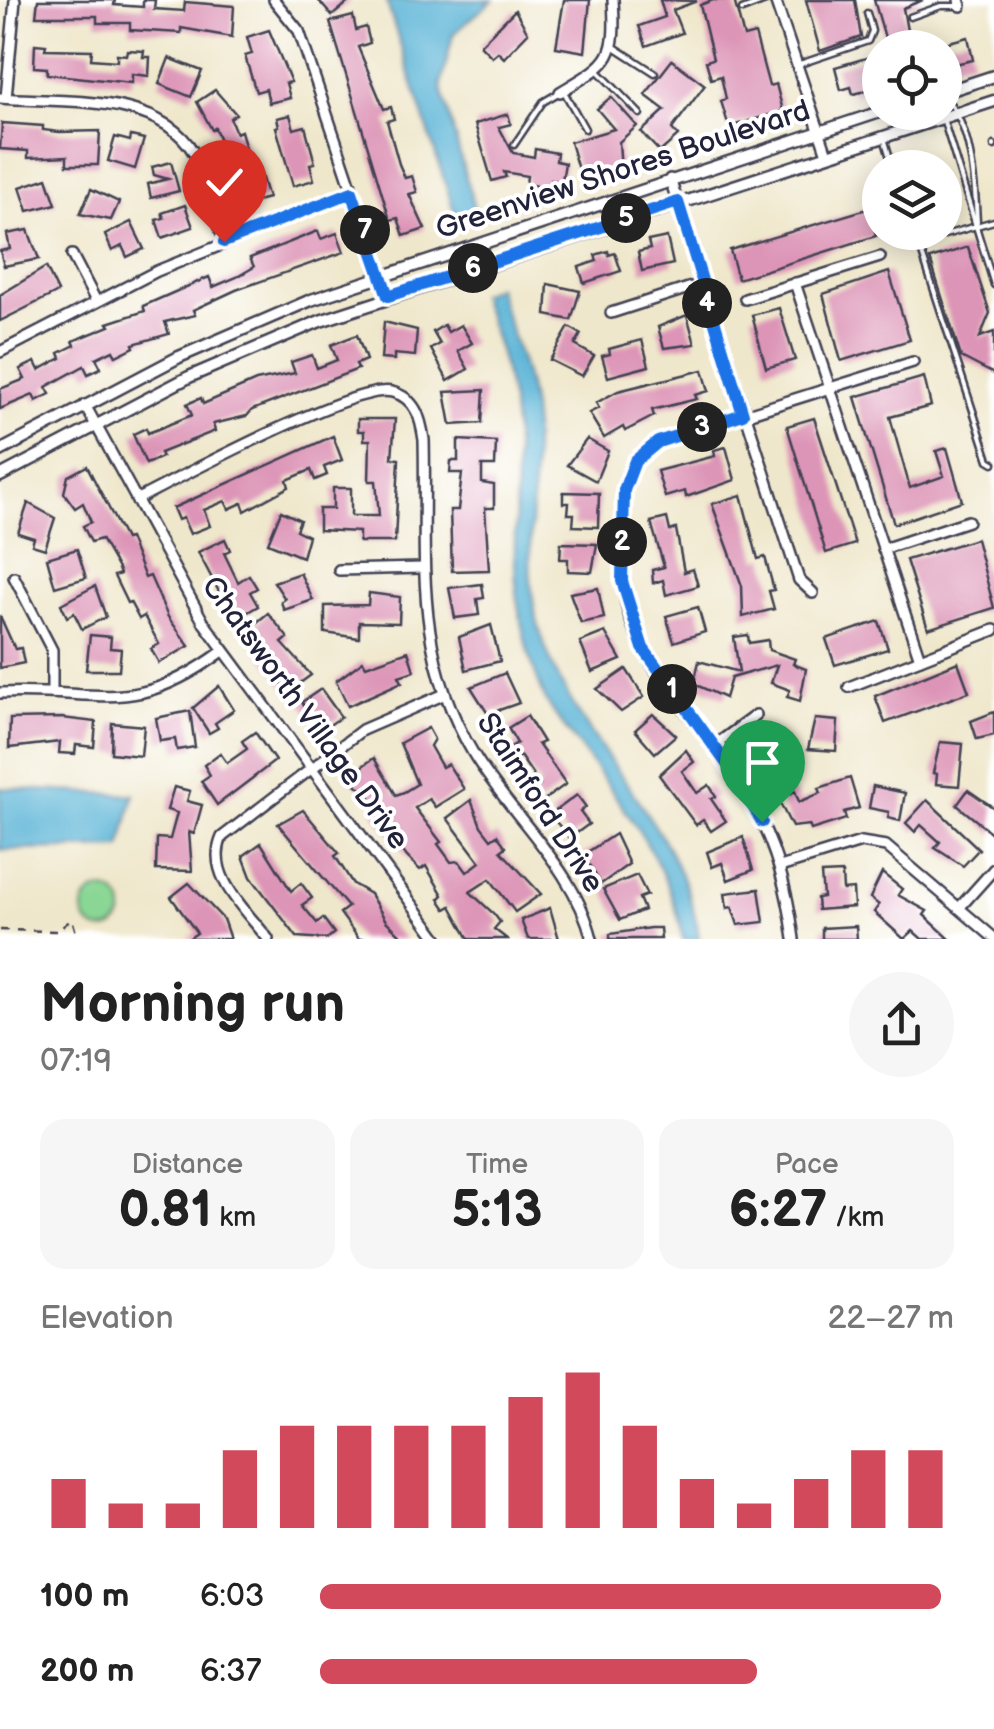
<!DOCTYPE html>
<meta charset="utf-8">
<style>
:root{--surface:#fff;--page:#f6f6f6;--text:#222;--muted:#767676;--accent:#d1495b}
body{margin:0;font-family:"Balsamiq Sans",sans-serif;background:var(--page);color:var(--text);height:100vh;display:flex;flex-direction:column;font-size:38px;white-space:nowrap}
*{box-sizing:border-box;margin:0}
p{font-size:32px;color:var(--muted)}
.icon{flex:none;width:55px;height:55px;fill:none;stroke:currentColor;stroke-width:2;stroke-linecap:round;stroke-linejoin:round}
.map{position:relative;height:939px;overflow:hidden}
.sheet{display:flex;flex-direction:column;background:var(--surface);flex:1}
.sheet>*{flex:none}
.buttons{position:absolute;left:862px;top:30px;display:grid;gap:20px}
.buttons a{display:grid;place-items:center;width:100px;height:100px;border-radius:50%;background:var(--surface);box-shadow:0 5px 25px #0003;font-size:50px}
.pin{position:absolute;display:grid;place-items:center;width:85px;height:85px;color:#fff;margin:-102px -42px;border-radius:50% 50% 50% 0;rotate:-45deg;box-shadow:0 0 10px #0007}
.pin .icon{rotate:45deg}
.km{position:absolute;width:50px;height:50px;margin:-25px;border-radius:50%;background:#222;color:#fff;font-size:28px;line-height:50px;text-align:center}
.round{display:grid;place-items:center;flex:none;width:105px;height:105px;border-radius:52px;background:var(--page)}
.headline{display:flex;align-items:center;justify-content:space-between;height:170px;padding:0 40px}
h1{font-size:55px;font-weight:700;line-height:75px}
.stats{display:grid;grid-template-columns:repeat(3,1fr);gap:15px;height:170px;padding:10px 40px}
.stats div{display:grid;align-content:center;border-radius:25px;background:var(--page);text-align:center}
.stats b{font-size:50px;font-weight:700}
.stats small{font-size:28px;font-weight:400}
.stats p{font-size:28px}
.chart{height:280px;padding:20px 40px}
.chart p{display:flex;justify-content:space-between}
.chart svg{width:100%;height:180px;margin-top:10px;stroke:var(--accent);stroke-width:6}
ul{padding:0 40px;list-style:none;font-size:32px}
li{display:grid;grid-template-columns:160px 120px 1fr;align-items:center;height:75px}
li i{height:25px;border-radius:12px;background:var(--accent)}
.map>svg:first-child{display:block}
.green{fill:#8ad795;stroke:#567c68;stroke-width:2.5}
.water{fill:#58b3d6;stroke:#3d6a88;stroke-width:2.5}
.building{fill:#dd95b7}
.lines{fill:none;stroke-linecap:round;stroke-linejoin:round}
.service-casing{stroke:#414051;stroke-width:9}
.minor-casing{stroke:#414051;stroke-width:14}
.tertiary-casing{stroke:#414051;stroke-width:15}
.path{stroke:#414051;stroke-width:2.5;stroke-dasharray:8 8;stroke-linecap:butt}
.service{stroke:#fff;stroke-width:4}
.minor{stroke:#fff;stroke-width:9}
.tertiary{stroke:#fff;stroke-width:10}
.route-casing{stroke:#fff;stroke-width:20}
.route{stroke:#1a73e8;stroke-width:12}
.labels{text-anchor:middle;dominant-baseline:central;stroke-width:8;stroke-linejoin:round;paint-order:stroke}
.street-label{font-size:30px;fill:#22223b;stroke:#fff}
</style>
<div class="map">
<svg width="994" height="939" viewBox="0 0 994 939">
<rect width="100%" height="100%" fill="#fff"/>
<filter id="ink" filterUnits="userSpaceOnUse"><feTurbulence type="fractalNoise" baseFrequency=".01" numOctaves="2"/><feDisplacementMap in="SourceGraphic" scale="20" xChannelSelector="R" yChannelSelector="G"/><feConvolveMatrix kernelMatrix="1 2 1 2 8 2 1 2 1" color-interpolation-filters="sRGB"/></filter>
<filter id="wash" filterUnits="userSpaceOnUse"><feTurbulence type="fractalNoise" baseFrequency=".0048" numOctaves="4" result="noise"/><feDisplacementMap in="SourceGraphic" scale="40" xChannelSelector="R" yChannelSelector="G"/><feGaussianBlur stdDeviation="2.25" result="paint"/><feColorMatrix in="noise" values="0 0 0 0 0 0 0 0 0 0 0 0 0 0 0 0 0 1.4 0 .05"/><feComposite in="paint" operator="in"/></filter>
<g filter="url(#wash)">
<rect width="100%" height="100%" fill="#efe7cb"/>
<!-- green -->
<circle class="green" cx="103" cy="910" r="20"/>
<!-- water -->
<g class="water">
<path d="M386,0H493L453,34L441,85L477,218L458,223Z"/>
<path d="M497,287C509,330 530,375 533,419C539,490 519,563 540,631C573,744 684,820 699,939H683C672,866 621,804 579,746C567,730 552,714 544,696C502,598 519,541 515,441C513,390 498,341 479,294Z"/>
<path d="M0,788L134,795L121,848L0,850Z"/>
</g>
<g id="blocks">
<!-- building -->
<g class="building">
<path d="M38,0H115L114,5L143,7V0H155L154,9L184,11L185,2L234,6L232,37L181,28V33L130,30V23H97V16H36Z"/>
<path d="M318,0H351L332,16Z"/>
<path d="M564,0H590L585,52L556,47Z"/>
<path d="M660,0L697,1L673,10L682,33L646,46L639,26L665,17Z"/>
<path d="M713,0H734L744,37L755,34L769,86L776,84L783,111L729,127L721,101L726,99L721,76L711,79L706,61L713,59L700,5Z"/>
<path d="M806,0H855L861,37L820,51Z"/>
<path d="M874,0H923L903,8L910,48H888Z"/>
<path d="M515,10L528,33L504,58L498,52L492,57L480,45Z"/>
<path d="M353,16L356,30L366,27L370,43L358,47L384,109L391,107L394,119L387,121L399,164L405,178L412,176L417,192L409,194L425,229L404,236L398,218L390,220L330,22Z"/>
<path d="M269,30L291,82L286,83L290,98L269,103L266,89L256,92L245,56L252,54L247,37Z"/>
<path d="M968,37L973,60L945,66V43Z"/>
<path d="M35,44L46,45L45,49L92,50L91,59L117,61V54L126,55L127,50L144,51L143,57H150L149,76L132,74V83L47,74V68L34,67Z"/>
<path d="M880,54L879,88L853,94L851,87L841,90L835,67Z"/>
<path d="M169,58L202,71L191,97L159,84Z"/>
<path d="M672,60L705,85L672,129L678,136L660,152L641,132L665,110L645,95Z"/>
<path d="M215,90L236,114L230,118L236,133L241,131L251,167L258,165L268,198L241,205L234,162L229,163L215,128L212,130L197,102Z"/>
<path d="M611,97L637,126L619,142L621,169L581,180L570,142L614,129L597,109Z"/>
<path d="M508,114L511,124L499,127L513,153L534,157L535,149L557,153L556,161L565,163L562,181L551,180L550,188L526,184L527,176L504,172L506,177L492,181L475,124Z"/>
<path d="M290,115L294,129L305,126L315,163L310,164L314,180L293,186L276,127L279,126L277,118Z"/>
<path d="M2,123L43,126V130L59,132L100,131L98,165H67V156L28,158V151L0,149Z"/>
<path d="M131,136L144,139L135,169L108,161L115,137L130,141Z"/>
<path d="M171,162L179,191L151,198L148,184L168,179L154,175L152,167Z"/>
<path d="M47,178L56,204L28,211L20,187Z"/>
<path d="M91,189L119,202L111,220L80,214Z"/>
<path d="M185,205L193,227L162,238L156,220L164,218L162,213Z"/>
<path d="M870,208L876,236L738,279L730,250Z"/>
<path d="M131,222L144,249L127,257L122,246L112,251L105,235Z"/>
<path d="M28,230L39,259L4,266L0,251L10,249L7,234Z"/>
<path d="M318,231L321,239L337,233L344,252L236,290L193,310L195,315L165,322L169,334L133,344L134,347L116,356L113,350L96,358L101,368L88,374L84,366L46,387L50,394L36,401L33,395L0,409V389L25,379L20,369L35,362L39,370L61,358L59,353L75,345L73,341L110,326L108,323L145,311L143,306L209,277L213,287L237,277L254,267L250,258Z"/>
<path d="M667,237L673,264L642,271L638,252L650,249L648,241Z"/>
<path d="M968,247L990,313L980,337L994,332V374L961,357L930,259Z"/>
<path d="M608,251L609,255L615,253L621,271L584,283L579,267L597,261L595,255Z"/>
<path d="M46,267L58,292L0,321V295Z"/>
<path d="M889,272L910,340L841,361L823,294Z"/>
<path d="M548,284L580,291L571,320L546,315Z"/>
<path d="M779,308L795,360L766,368L752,315Z"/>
<path d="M687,315L695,344L664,348L658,327Z"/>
<path d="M384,322L417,330L415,356L394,354V360L381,359Z"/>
<path d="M444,325L448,332L461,325L472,343L458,351L468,369L448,381L431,349L440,344L433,332Z"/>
<path d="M569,327L581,334L575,345L594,356L582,376L550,360Z"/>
<path d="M357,335L366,360L356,364L358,369L252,410L247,416L213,424L215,431L160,453L162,457L146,464L133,434L146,428L148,433L192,415L187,404L201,398L203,404L256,381L295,373L291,362L312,355L317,368L337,360L331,345Z"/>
<path d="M642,340L649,366L608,377L602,356L610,354L609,349Z"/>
<path d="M703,370L709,391L695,395L697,399L652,410L654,416L625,431L623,427L604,438L589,413L599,408L596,403L618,391Z"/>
<path d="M924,377L931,406L890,417L910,488L944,476L936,451L947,448L962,501L894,524L855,397Z"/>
<path d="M484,390L482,423L451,425L445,392Z"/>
<path d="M814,418L855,544L826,553L787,426Z"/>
<path d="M358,419H395L392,458L399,459L395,542H359V532L319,530V509H333V488H351V516H379L376,481H369L370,440H364V431H358Z"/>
<path d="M333,436L342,460L324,467L327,475L315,480L311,470L287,480L289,487L245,511L242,503L229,509L225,501L204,510L210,526L190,534L183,518L178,520L173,508Z"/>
<path d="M587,439L608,451L596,481L567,465Z"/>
<path d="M458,440L496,442L495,466H482V483L494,485V508H485L489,570L452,571L450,510H458L462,473H450L451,461H458Z"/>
<path d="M726,447L735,480L686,497L685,491L665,497L657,471L715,456L714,450Z"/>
<path d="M87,466L125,539L129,538L145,578L150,576L168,617L189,646L159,663L151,649L159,644L144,616L139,619L130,602L127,603L114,576L120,574L118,569L101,539L91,542L83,526L91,522L83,503L75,508L64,493L68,476Z"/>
<path d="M563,492L599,493L598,527L573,526L574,514H568L569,503H563Z"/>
<path d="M741,495L758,559L765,557L774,590L769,591L774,609L743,617L742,586L712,504Z"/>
<path d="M28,503L55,518L45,549L32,545L34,538L18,533Z"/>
<path d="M281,511L300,520L296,530L308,536L302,557L268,543Z"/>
<path d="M667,518L670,531L676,529L684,572L693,569L698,586L666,595L663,580L653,583L652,570L664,567L651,522Z"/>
<path d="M225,539L230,550L224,553L238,582L249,575L257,588L250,592L258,606L234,620L198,552Z"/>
<path d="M976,539L994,608L928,629L906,560Z"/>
<path d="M561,543L597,544L592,572L568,571V559H560Z"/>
<path d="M77,549L86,578L55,587L47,558Z"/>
<path d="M300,573L313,600L284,610L281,602L285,599L274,582Z"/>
<path d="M482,584L484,598L477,599L479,615L455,618L449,588Z"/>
<path d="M95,586L106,617L82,629L74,613L67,617L61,604Z"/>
<path d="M598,588L604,618L581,623L570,593Z"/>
<path d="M369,593L400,597L399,623L359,622V638L325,633V606L368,605Z"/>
<path d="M698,607L705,632L674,642L666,616Z"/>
<path d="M268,613L288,638L282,643L311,675L288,692L245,632Z"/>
<path d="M0,616L15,649L21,648L24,663L0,668Z"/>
<path d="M879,621L888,649L835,665L826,639Z"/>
<path d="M491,625L500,661L466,670L459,637Z"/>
<path d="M605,632L621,660L592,672L580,642Z"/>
<path d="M90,635L111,637L110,648L121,649L119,670H86Z"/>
<path d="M748,635L749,643L768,640L769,650L795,659L793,664L806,669L800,701L787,697L790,690L771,683L777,665L731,678L725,698L694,684L699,661L739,672L734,637Z"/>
<path d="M408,651L414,671L399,676L402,682L348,706L336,681L363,661L366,666Z"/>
<path d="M958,662L969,692L885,723L875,696Z"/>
<path d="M626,669L644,697L621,712L597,689Z"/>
<path d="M505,673L519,703L488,714L471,687Z"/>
<path d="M219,686L234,710L215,723L218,728L209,733L193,708Z"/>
<path d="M321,689L341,717L318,733L302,702Z"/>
<path d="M190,711L195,747L177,750L175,739L160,741L156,718Z"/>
<path d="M994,712V735L977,739L971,721Z"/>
<path d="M653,714L676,735L655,753L635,730Z"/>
<path d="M527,716L543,742L538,744L566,784L540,803L532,791L540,785L520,756L511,762L504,751L517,743L508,728Z"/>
<path d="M62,718L96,722L94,747L76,745L75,754L59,753L60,742L9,748L10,719Z"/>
<path d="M815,719L838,721L836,751L808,749Z"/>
<path d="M112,723L144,726L141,756L111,753Z"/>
<path d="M428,728L434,739L430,746L442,767L448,764L464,789L435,807L429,799L415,808L441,842L438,844L451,862L459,861L467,872L480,862L447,818L471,800L481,826L491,839L497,835L506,847L501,851L541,894L515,912L490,879L470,892L494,914L500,922L494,929L507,939H469L451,906L446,909L439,899L443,895L426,866L420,870L407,857L373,812L378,809L367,793L347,777L374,758L396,795L404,792L417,784L400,743Z"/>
<path d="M255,732L275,761L217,805L201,781L210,775L204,765L220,753L227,763L247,749L242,741Z"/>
<path d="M940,742L963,744L959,786L936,784L937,774L933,773Z"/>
<path d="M786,746L797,769L766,784L752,755L764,749L768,755Z"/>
<path d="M686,750L694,762L682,771L697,793L709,785L716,796L711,799L726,821L711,831L703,820L696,825L659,775Z"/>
<path d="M850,778L859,808L844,812L846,819L811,830L809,825L792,827L778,799L795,791L799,802L821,793L819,788Z"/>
<path d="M873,786L905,793L900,821L888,818L889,812L869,808Z"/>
<path d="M174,787L190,791L187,801L202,805L194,834L189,832L192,871L156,870L157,838L170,839L177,813L167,810Z"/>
<path d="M968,790L994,808V835L957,805Z"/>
<path d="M577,795L586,807L580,812L589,824L570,838L550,815Z"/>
<path d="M927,800L979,849L963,866L935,848L940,842L921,825L915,832L906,823Z"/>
<path d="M303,810L339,853L335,856L353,884L370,894L386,921L405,939H359L340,913L348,907L278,824Z"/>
<path d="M615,834L629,864L601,884L583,855Z"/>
<path d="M743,837L753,870L728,880L722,863L712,867L707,852Z"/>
<path d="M261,843L291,891L301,883L312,898L302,905L317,923L323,918L334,933L327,939L297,937L251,877L243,856Z"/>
<path d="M842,873L843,890L853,889L854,907L818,910L817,898L823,897L821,874Z"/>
<path d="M882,873L902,889L898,895L927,911L924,915L950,939H922L913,931L904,939L874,912L879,905L870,898Z"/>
<path d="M637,875L647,895L639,898L644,910L620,920L603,889Z"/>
<path d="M189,883L223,919L230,939H188L197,933L171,897Z"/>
<path d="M759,889L764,922L738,925L732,907L727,908L725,893Z"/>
<path d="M550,908L559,939H528L521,920Z"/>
<path d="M856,926L857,939H822V928Z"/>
<path d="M650,928H660L661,939H610V934Z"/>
</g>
</g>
</g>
<g filter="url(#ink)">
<use href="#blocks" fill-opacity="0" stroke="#414051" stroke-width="2.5"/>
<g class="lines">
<!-- service casing -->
<g class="service-casing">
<g id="service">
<path d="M742,10L768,0"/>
<path d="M910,17L941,6H961"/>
<path d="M613,46L655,73"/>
<path d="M797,65L868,41L872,31L867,13"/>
<path d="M597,70L640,114"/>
<path d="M563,90L585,129"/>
<path d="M945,97C972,127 975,182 977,222"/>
<path d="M941,112L994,285"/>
<path d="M885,141L893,168"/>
<path d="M514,145L543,102L560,92"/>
<path d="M994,145V146"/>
<path d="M915,232L989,460L994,463"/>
<path d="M927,240L994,221"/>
</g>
</g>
<!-- minor casing -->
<g class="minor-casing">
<g id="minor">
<path d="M274,0L299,31L388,296"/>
<path d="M775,0L827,154"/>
<path d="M959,0L961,6"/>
<path d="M560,92C610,62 617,61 613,0"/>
<path d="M0,98C61,103 158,92 194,153C209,179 215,213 224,241"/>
<path d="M6,98L15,0"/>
<path d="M670,179L799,580L813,593"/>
<path d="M72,255L96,301"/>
<path d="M795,283L920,659"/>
<path d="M745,299L880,257"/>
<path d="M611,313L701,284"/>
<path d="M0,352L157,271L352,192"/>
<path d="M85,405L204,623L438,939"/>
<path d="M136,500C178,478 355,383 392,392C416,398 421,419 424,440C427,553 411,649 473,753C509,814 575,868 592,939"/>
<path d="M883,549L968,521"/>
<path d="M339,570L422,568"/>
<path d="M14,577L52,650V693"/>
<path d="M849,687L994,630"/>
<path d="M0,693C102,688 131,719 223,651"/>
<path d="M714,746L756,715"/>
<path d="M780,867L861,842L886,846L994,938"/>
<path d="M960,907L994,869"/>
<path d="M268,939C246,910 205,875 222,837L362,730L445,694"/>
<path d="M794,939C788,891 775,844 751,802C715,734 643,680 626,603C620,575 622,547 623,519C624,486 626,459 658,442L913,362"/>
</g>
</g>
<!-- tertiary casing -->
<g class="tertiary-casing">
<g id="tertiary">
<path d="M945,92L994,76"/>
<path d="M0,451L179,357L311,300L880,112"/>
<path d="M0,476L189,377L320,321L994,101"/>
</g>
</g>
<!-- path -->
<path class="path" d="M0,930L57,931L72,919L78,939"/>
<!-- service -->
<use href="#service" class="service"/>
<!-- minor -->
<use href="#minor" class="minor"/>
<!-- tertiary -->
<use href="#tertiary" class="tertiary"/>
</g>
</g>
<g class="lines" filter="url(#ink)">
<!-- route casing -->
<g class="route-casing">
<path id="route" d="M224,242L352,192L388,296L678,202L743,414L658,442L635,461L624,490L622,581L643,648L735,775L762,822"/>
</g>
<!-- route -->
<use href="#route" class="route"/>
</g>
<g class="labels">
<!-- street labels -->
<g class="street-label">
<text transform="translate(623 170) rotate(-18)">Greenview Shores Boulevard</text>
<text transform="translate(305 713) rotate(54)">Chatsworth Village Drive</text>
<text transform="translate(540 803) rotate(57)">Staimford Drive</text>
</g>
</g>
</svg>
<div class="buttons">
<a><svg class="icon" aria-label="locate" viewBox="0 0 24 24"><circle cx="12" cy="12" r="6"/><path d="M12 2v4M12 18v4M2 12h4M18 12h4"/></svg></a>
<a><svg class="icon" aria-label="layers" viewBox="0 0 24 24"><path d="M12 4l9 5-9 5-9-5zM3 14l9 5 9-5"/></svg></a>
</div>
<div class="pin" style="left:762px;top:822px;background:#1e9e55"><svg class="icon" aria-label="arrive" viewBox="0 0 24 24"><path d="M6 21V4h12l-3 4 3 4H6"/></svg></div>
<div class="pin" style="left:224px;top:242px;background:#d93025"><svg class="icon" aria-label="check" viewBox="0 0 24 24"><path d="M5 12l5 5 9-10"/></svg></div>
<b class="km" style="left:672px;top:689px">1</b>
<b class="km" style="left:622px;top:542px">2</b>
<b class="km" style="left:702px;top:427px">3</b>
<b class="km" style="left:707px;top:303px">4</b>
<b class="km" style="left:626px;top:218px">5</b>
<b class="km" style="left:473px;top:268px">6</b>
<b class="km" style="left:365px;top:230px">7</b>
</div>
<section class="sheet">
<div class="headline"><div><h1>Morning run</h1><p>07:19</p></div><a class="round"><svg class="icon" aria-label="share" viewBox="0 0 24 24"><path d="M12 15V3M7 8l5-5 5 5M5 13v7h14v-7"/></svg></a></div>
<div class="stats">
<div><p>Distance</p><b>0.81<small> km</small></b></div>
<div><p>Time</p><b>5:13</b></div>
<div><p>Pace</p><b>6:27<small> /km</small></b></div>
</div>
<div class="chart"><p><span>Elevation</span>22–27 m</p>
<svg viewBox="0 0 160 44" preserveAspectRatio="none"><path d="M5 44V32M15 44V38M25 44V38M35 44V25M45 44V19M55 44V19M65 44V19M75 44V19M85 44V12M95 44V6M105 44V19M115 44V32M125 44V38M135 44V32M145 44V25M155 44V25"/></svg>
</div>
<ul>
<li><b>100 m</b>6:03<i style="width:98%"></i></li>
<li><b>200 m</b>6:37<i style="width:69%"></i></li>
</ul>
</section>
